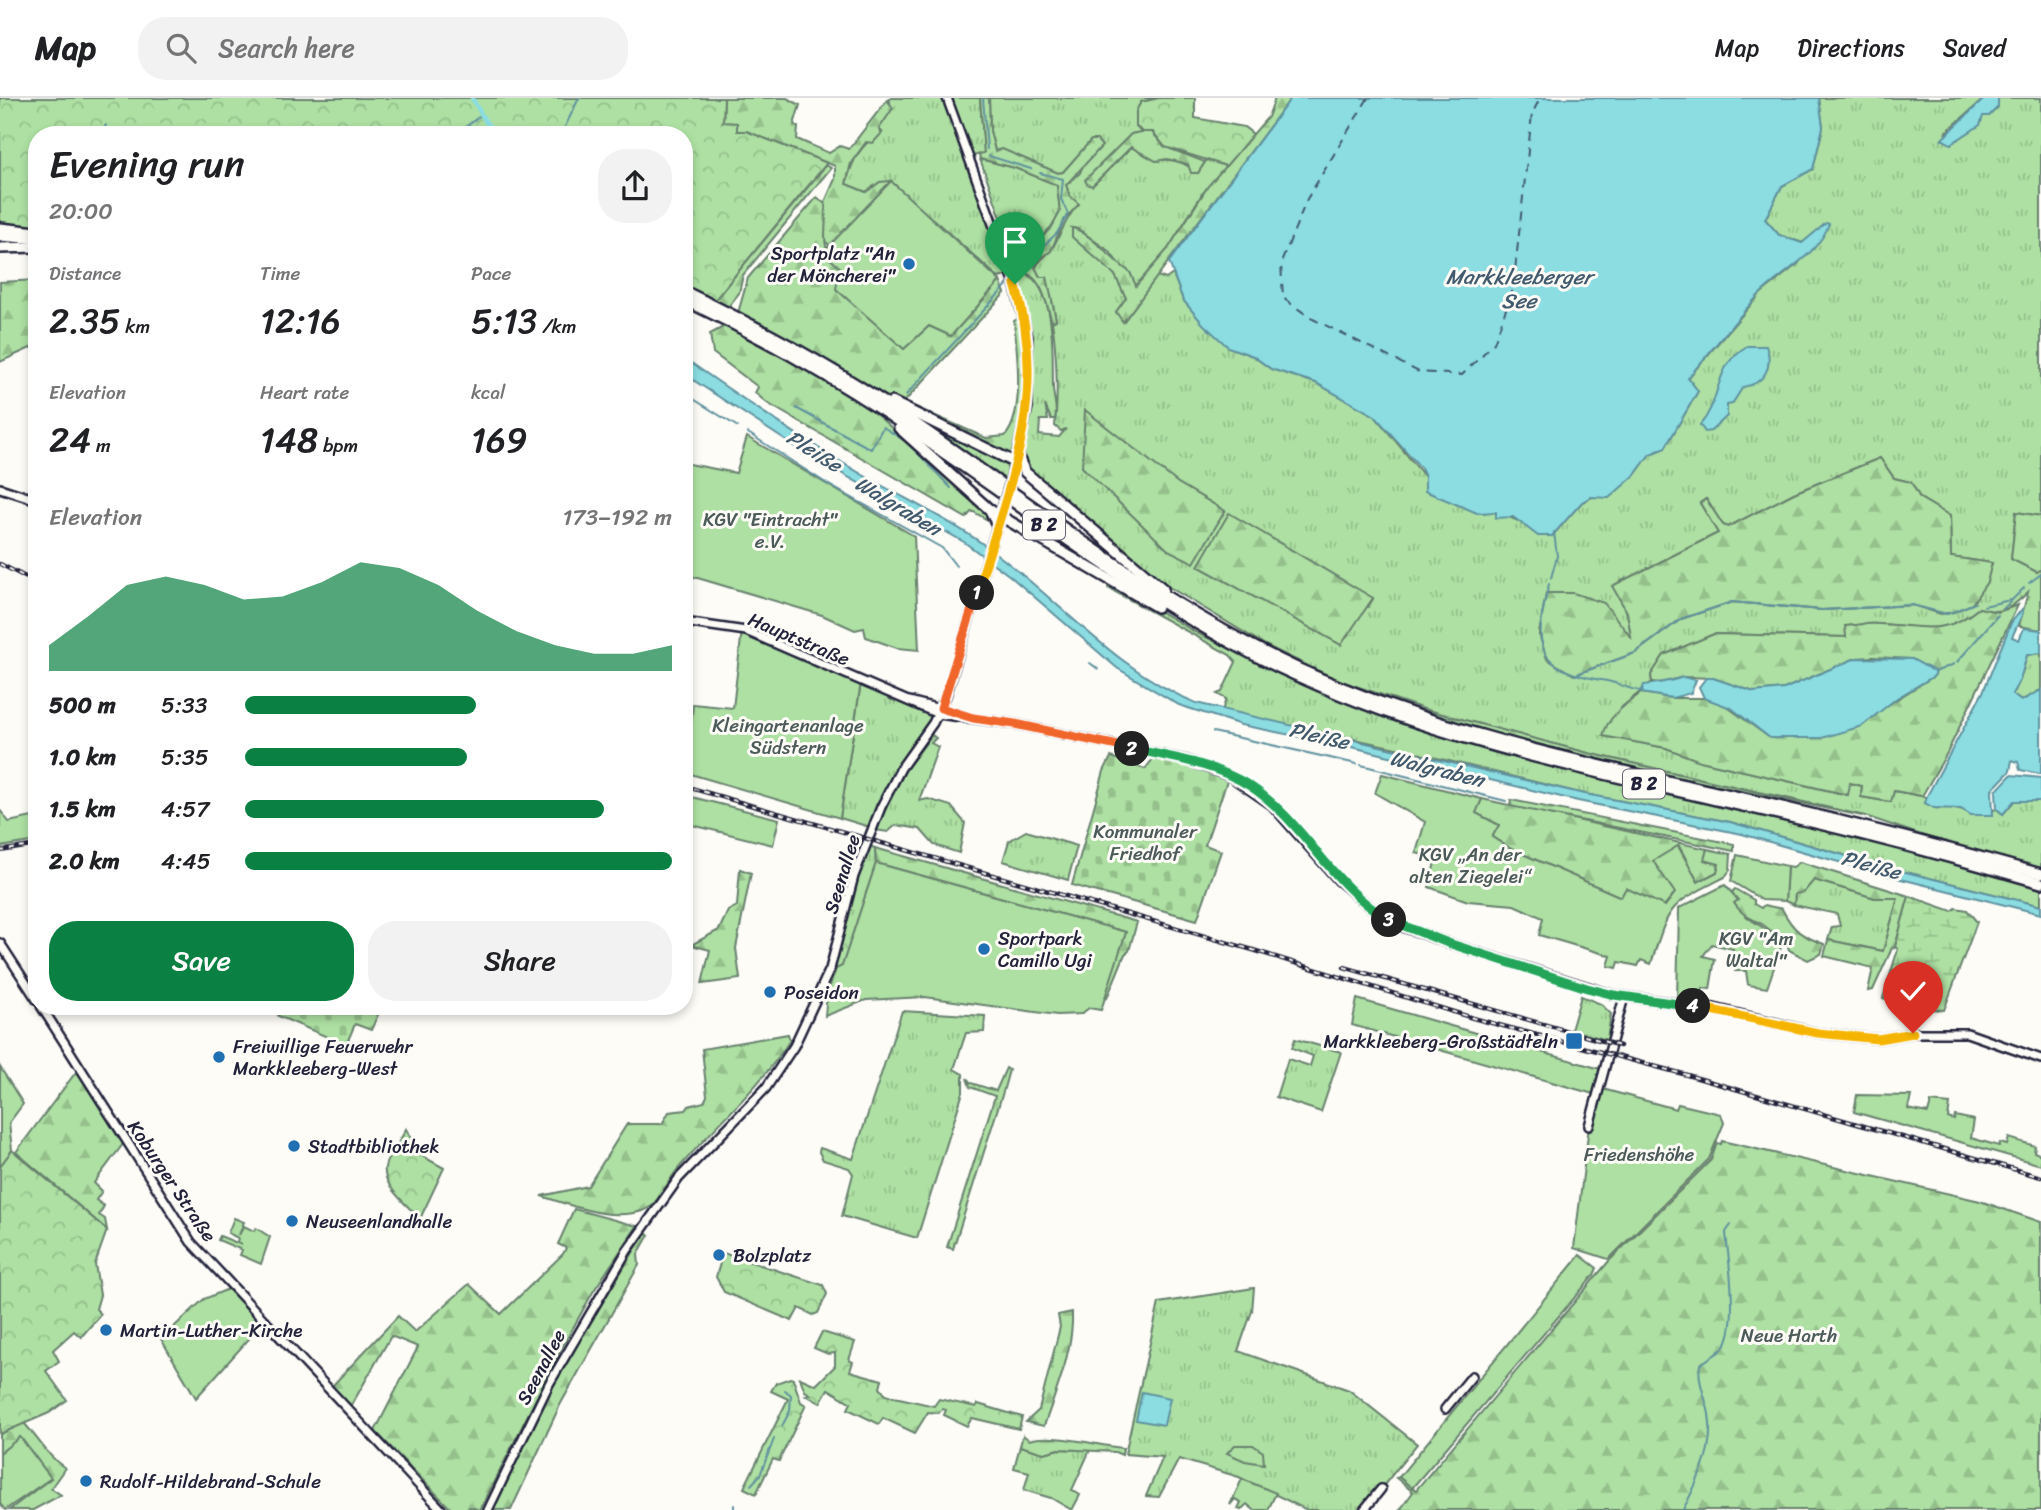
<!DOCTYPE html>
<meta charset="utf-8">
<style>
:root{--surface:#fff;--page:#f2f2f2;--text:#202124;--muted:#757577;--line:#e0e0e0;--accent:#0b8043}
body{margin:0;font-family:Sriracha,sans-serif;background:var(--page);color:var(--text);height:100vh;display:flex;flex-direction:column;font-size:26px;white-space:nowrap}
*{box-sizing:border-box;margin:0}
p{font-size:23px;color:var(--muted)}
.icon{flex:none;width:38px;height:38px;fill:none;stroke:currentColor;stroke-width:2;stroke-linecap:round;stroke-linejoin:round}
.map{position:relative;flex:1;overflow:hidden}
.sheet{position:absolute;left:28px;top:28px;width:665px;height:889px;display:flex;flex-direction:column;background:var(--surface);border-radius:28px;box-shadow:0 4px 10px #0003}
.sheet>*{flex:none}
.pin{position:absolute;display:grid;place-items:center;width:60px;height:60px;color:#fff;margin:-72px -30px;border-radius:50% 50% 50% 0;rotate:-45deg;box-shadow:0 0 7px #0007}
.pin .icon{rotate:45deg}
.km{position:absolute;width:35px;height:35px;margin:-18px;border-radius:50%;background:#222;color:#fff;font-size:19px;line-height:35px;text-align:center}
.round{display:grid;place-items:center;flex:none;width:74px;height:74px;border-radius:28px;background:var(--page)}
.head{display:flex;align-items:center;justify-content:space-between;height:119px;padding:0 21px}
h1{font-size:38px;font-weight:600;line-height:52px}
.figures{display:grid;grid-template-columns:repeat(3,1fr);gap:10px;height:119px;padding:7px 21px}
.figures div{display:grid;align-content:center}
.figures b{font-size:35px;font-weight:600}
.figures small{font-size:19px;font-weight:400}
.figures p{font-size:19px}
.chart{height:196px;padding:14px 21px}
.chart p{display:flex;justify-content:space-between}
.chart svg{width:100%;height:126px;margin-top:7px;fill:var(--accent);opacity:.7}
.cta{display:flex;gap:14px;margin-top:auto;padding:14px 21px}
.cta a{flex:1;height:80px;border-radius:28px;background:var(--accent);color:#fff;font-size:28px;font-weight:600;line-height:80px;text-align:center}
.cta a+a{background:var(--page);color:var(--text)}
ul{padding:0 21px;list-style:none;font-size:23px}
li{display:grid;grid-template-columns:112px 84px 1fr;align-items:center;height:52px}
li i{height:18px;border-radius:9px;background:var(--accent)}
header{display:flex;align-items:center;gap:42px;box-sizing:border-box;height:98px;padding:0 35px;background:var(--surface);border-bottom:2px solid var(--line)}
header strong{font-size:33px}
nav{display:flex;gap:38px;margin-inline-start:auto;font-size:24px}
.search{width:490px;height:63px;background:var(--page);display:flex;align-items:center;gap:18px;box-sizing:border-box;padding:0 24px;border-radius:28px;color:var(--muted);font-size:26px}
.map>svg:first-child{display:block}
.grass{fill:url(#grass-tufts);stroke:#68816e;stroke-width:2;fill-rule:evenodd}
.forest{fill:url(#forest-firs);stroke:#68816e;stroke-width:2}
.wetland{fill:url(#wetland-marsh);stroke:#68816e;stroke-width:2}
.cemetery{fill:url(#cemetery-stones);stroke:#68816e;stroke-width:2}
.park{fill:url(#park-crowns);stroke:#68816e;stroke-width:2}
.garden{fill:#ade0a2;stroke:#68816e;stroke-width:2}
.water{fill:#8bdde2;stroke:#61929f;stroke-width:2}
.lines{fill:none;stroke-linecap:round;stroke-linejoin:round}
.stream{stroke:#61929f;stroke-width:2}
.canal{stroke:#8bdde2;stroke-width:4.5}
.ferry{stroke:#425a6d;stroke-width:2;stroke-dasharray:9 7;stroke-linecap:butt}
.secondary-casing{stroke:#22223b;stroke-width:12}
.trunk-casing{stroke:#22223b;stroke-width:14}
.secondary{stroke:#fdfcf7;stroke-width:7}
.trunk{stroke:#fdfcf7;stroke-width:9}
.rail-casing{stroke:#22223b;stroke-width:4.5}
.rail{stroke:#fdfcf7;stroke-width:2;stroke-dasharray:5;stroke-linecap:butt}
.secondary-bridge-casing{stroke:#22223b;stroke-width:12;stroke-linecap:butt}
.secondary-bridge{stroke:#fdfcf7;stroke-width:7}
.split-1-casing{stroke:#fff;stroke-width:14}
.split-2-casing{stroke:#fff;stroke-width:14}
.split-3-casing{stroke:#fff;stroke-width:14}
.split-4-casing{stroke:#fff;stroke-width:14}
.split-5-casing{stroke:#fff;stroke-width:14}
.split-1{stroke:#f5b400;stroke-width:9}
.split-2{stroke:#f0652b;stroke-width:9}
.split-3{stroke:#22a559;stroke-width:9}
.split-4{stroke:#22a559;stroke-width:9}
.split-5{stroke:#f5b400;stroke-width:9}
.poi-dot{fill:#1f6fb2;stroke:#fdfcf7;stroke-width:2.5}
.labels{text-anchor:middle;dominant-baseline:central;stroke-width:6;stroke-linejoin:round;paint-order:stroke}
.shield{fill:#fdfcf7;stroke:#646373;stroke-width:2}
.shield-label{font-size:18px;font-weight:bold;fill:#22223b}
.poi-label{font-size:19px;fill:#22223b;stroke:#fdfcf7;text-anchor:start}
.park-label{font-size:19px;fill:#4c5b5a;stroke:#fdfcf7}
.street-label{font-size:19px;fill:#22223b;stroke:#fdfcf7}
.water-label{font-size:21px;font-style:italic;fill:#425a6d;stroke:#fdfcf7}
</style>
<header>
<strong>Map</strong>
<div class="search"><svg class="icon" aria-label="search" viewBox="0 0 24 24"><circle cx="10" cy="10" r="6"/><path d="M15 15l6 6"/></svg>Search here</div>
<nav><a>Map</a><a>Directions</a><a>Saved</a></nav>
</header>
<div class="map">
<svg width="2041" height="1412" viewBox="0 0 2041 1412">
<defs>
<pattern id="grass-tufts" width="24" height="20" patternUnits="userSpaceOnUse" patternTransform="scale(1.75)"><rect width="24" height="20" fill="#ade0a2"/><path d="M3 7l-1-3M5 7V3M7 7l1-3M15 17l-1-3M17 17v-4M19 17l1-3" fill="none" stroke="#95c08c"/></pattern>
<pattern id="forest-firs" width="22" height="20" patternUnits="userSpaceOnUse" patternTransform="scale(1.75)"><rect width="22" height="20" fill="#ade0a2"/><path d="M5 1l3.5 6h-7zM16 11l3.5 6h-7z" fill="#95c08c"/></pattern>
<pattern id="wetland-marsh" width="20" height="14" patternUnits="userSpaceOnUse" patternTransform="scale(1.75)"><rect width="20" height="14" fill="#ade0a2"/><path d="M1 5h8M5 5V1M11 12h8M15 12V8" fill="none" stroke="#95c08c"/></pattern>
<pattern id="cemetery-stones" width="16" height="16" patternUnits="userSpaceOnUse" patternTransform="scale(1.75)"><rect width="16" height="16" fill="#ade0a2"/><path d="M2 7V4a2 2 0 0 1 4 0v3zM10 15v-3a2 2 0 0 1 4 0v3z" fill="#95c08c"/></pattern>
<pattern id="park-crowns" width="20" height="18" patternUnits="userSpaceOnUse" patternTransform="scale(1.75)"><rect width="20" height="18" fill="#ade0a2"/><path d="M2 6a3 3 0 1 1 6 0M12 15a3 3 0 1 1 6 0" fill="none" stroke="#95c08c"/></pattern>
</defs>
<rect width="100%" height="100%" fill="#fdfcf7"/>
<filter id="ink" filterUnits="userSpaceOnUse"><feTurbulence type="fractalNoise" baseFrequency=".0143" numOctaves="2"/><feDisplacementMap in="SourceGraphic" scale="14" xChannelSelector="R" yChannelSelector="G"/><feConvolveMatrix kernelMatrix="1 2 1 2 8 2 1 2 1" color-interpolation-filters="sRGB"/></filter>
<g filter="url(#ink)">
<!-- grass -->
<g class="grass">
<path d="M889,0H980L984,55L970,59L1011,176L999,180L934,122L880,84L866,94L846,86C852,62 860,47 882,34L878,31L890,4Z"/>
<path d="M989,0H1159L1141,4L1142,34L1132,36L1092,88L1131,49L1156,63C1172,59 1185,64 1198,75L1207,61L1226,68L1202,96L1168,151L1135,189L1110,154L1078,131L1072,130L1115,177L1126,200L1116,214L1124,223L1157,178L1166,181L1173,176L1183,202L1228,249L1253,258L1271,271L1316,285L1375,318L1425,379L1484,415C1496,408 1534,433 1552,438L1582,404L1634,378L1650,356L1665,350L1698,293L1688,280L1760,196L1799,165L1803,145L1779,137L1765,121L1782,88L1813,71L1823,29L1819,0H1985L1945,35L1984,17L1989,18L1998,9V0H2041V418L2016,414L2011,461L2037,474L2041,471V532L2019,528L2028,494C2013,509 2002,518 1979,510C1942,540 1922,528 1879,526C1868,525 1857,527 1846,528L1847,539L1714,536L1664,557L1651,577L1652,584L1622,609L1604,638L1666,650L1714,666L1847,697L1850,685L1862,688L1861,699L1890,704L1894,693L1926,699L1925,705C1937,712 1947,708 1959,711C1975,714 1973,717 1992,717L1993,712L1997,711L2003,716L2014,703H2041V771L1939,743L1865,718L1588,655L1427,612L1335,581L1267,548L1169,489L1030,374L1023,357L1033,308V250L1017,179L1021,173C1058,186 1052,258 1053,289C1053,301 1058,308 1055,321H1051L1045,307L1048,322H1040L1039,337L1059,339L1066,331L1061,333L1055,328C1058,298 1057,255 1052,224L1056,221L1047,180L1040,179L1035,170C1040,160 1049,157 1053,149C1062,133 1066,120 1078,106L1070,98L1066,87L1080,75L1091,43L1063,74L1058,75L1002,51L995,53L990,33ZM1880,360L1894,380L1911,384L1920,400L1950,418L1951,459L1992,465L1972,505L1947,516L1912,507L1822,512L1732,504L1681,521L1635,555L1539,537L1547,495L1632,542L1627,514L1613,488L1718,435L1700,405L1706,401L1723,427L1728,429L1794,395ZM1178,385L1225,413L1168,452ZM1198,467L1373,500V501L1368,509L1236,488Z"/>
<path d="M980,61L1015,70L1057,87L1060,114L1051,129L1017,165Z"/>
<path d="M923,322L1005,364L1008,373L1005,383L921,324Z"/>
<path d="M1109,483L1197,535L1315,590L1667,697L1866,742L2027,787L2041,791V808L1878,767L1730,724L1580,695L1396,650L1222,613L1226,601L1217,596L1222,594L1236,564L1230,557L1108,490Z"/>
<path d="M2041,555V592L2021,603L2012,596L2020,582L2027,557Z"/>
<path d="M861,584L938,616L909,659L873,730L840,720Z"/>
<path d="M932,637L936,640L931,645L938,649L919,703L928,701L951,708L965,725L959,755L934,747L920,731L896,727L888,734L875,732L897,683Z"/>
<path d="M1026,733L1077,748L1068,782L1003,763L1009,743Z"/>
<path d="M869,748L875,750L876,765L842,869L836,871L830,889L826,890C843,843 852,794 869,748Z"/>
<path d="M1814,782L1875,800H1898L1883,853L1828,842L1832,829L1840,828L1837,816L1794,807L1795,796Z"/>
<path d="M1581,898L1601,906L1611,916L1607,942L1571,932Z"/>
<path d="M902,913L985,918L984,934L966,935L954,971L963,976V994L917,1140L842,1118L853,1076L849,1070L823,1062L819,1054L820,1050L853,1061Z"/>
<path d="M1295,941L1341,954L1321,1014L1276,999L1288,961L1310,968L1313,958L1292,950Z"/>
<path d="M1006,970L1009,972L1003,994L953,1151L947,1149L995,998L970,989L967,980L971,985L996,993Z"/>
<path d="M1254,1190L1252,1213L1238,1253L1349,1292L1417,1346L1364,1412H1307L1239,1379L1179,1361L1159,1399L1146,1398L1163,1359L1125,1356L1159,1205Z"/>
<path d="M1020,1348L1044,1355L1059,1351L1090,1352L1072,1392L1080,1397L1072,1412L1051,1400L1024,1392L1029,1374L1014,1370Z"/>
</g>
<!-- forest -->
<g class="forest">
<path d="M724,0H787L800,7L794,27L798,29L797,41L829,55L840,48L849,51L887,2L893,10L879,31L882,35L873,45L866,44L851,65L846,86L866,94L880,84L891,83L830,148L825,143V104L835,81V68L746,33H736L723,24Z"/>
<path d="M980,0H989L990,33L995,53L1002,51L1058,75L1063,74L1091,42H1097L1102,48L1066,87L1070,98L1079,106L1064,122L1051,153L1040,160L1035,169L1040,179H1047L1056,222L1052,224C1046,204 1042,175 1017,172L1015,167L1052,129L1060,114L1057,87L1015,70L980,61L979,56L984,55Z"/>
<path d="M1275,0H1291L1123,224L1116,214L1126,200L1115,177L1072,139V130C1089,133 1116,166 1130,174L1136,188L1168,151L1208,88L1268,19Z"/>
<path d="M1150,32L1165,49L1205,64L1198,75H1191L1188,66L1167,61L1156,63L1131,49L1092,88L1087,86L1085,82L1131,36Z"/>
<path d="M826,67L831,70L743,177L739,195L728,209L684,189L718,198Z"/>
<path d="M817,99L825,106C829,138 815,147 843,172L837,191L904,251L929,228L951,238L1000,183L1005,195L904,304L986,340L1005,338C1025,317 1017,251 1014,223L1019,220C1025,268 1024,310 1012,357L1007,358L888,299L738,215L748,180Z"/>
<path d="M37,182V247L0,264V184Z"/>
<path d="M727,227L816,276L870,311L981,408L988,417L986,421L972,413L966,420L767,305L755,295L758,289L713,255L710,236Z"/>
<path d="M1085,312L1178,385L1225,413L1194,465L1168,452L1082,369Z"/>
<path d="M1880,360L1894,380L1911,384L1920,400L1950,418L1951,459L1992,465L1987,484L1972,506L1954,514L1941,516L1912,507L1822,512L1732,504L1681,521L1635,555L1574,577L1547,561L1539,536L1546,495H1573L1604,505L1631,539L1627,514L1612,488L1718,435L1700,405L1706,401L1723,427L1728,429L1794,395Z"/>
<path d="M2016,414L2041,418V471L2037,474L2011,461Z"/>
<path d="M1229,415L1373,500L1341,547L1198,468Z"/>
<path d="M2018,507L1947,655L1922,698L1894,693L1891,704L1861,699L1862,688L1850,685L1848,697L1700,663L1666,650L1603,638C1607,619 1626,606 1641,595L1672,600H1704L1722,605L1770,640H1822L1883,610L1934,578L1912,561L1873,559L1856,560L1784,591L1754,594L1713,580L1683,579L1661,585L1652,584L1651,577L1664,557L1714,536L1846,539L1845,528C1856,527 1868,525 1879,526C1922,527 1942,540 1979,510L1998,514Z"/>
<path d="M1427,612L1588,655L1862,718L1661,676L1510,640L1428,616Z"/>
<path d="M1482,701L1707,751L1705,762L1719,766L1717,774L1698,784L1679,748L1675,795L1664,808L1626,791L1621,799L1511,751L1492,739L1499,727L1475,715Z"/>
<path d="M1511,702L1734,746V753L1510,708Z"/>
<path d="M875,750L1137,824L1129,853L1125,856L1107,900L1104,901L1125,834L876,765Z"/>
<path d="M1800,764L1909,798L1895,849L1892,850L1873,892L1868,893L1873,870L1824,858L1828,842L1883,853L1898,800H1875L1814,782L1804,794L1795,796L1794,807L1785,803L1787,768L1793,769Z"/>
<path d="M740,771L751,775L736,850L740,881L702,886L710,852L691,847L719,832L728,813L737,808Z"/>
<path d="M1735,791L1754,802V806L1761,810L1764,807L1782,811C1794,834 1802,838 1824,846L1821,856L1808,862L1789,852L1787,845L1762,826L1740,815L1734,805L1737,802L1732,794Z"/>
<path d="M788,936L790,942C759,991 715,1027 678,1071C668,1082 658,1107 645,1112C611,1124 574,1108 541,1098L588,1088L627,1026H662L669,1014L686,1012L689,1008L704,1004L707,998L702,951Z"/>
<path d="M79,970L126,1042L94,1085L102,1093L96,1102L104,1108L99,1117L105,1121L107,1132L16,1054Z"/>
<path d="M1722,1043L1980,1103L2041,1124V1412H1400L1413,1394L1396,1380L1399,1379L1416,1392L1609,1163L1711,1062L1717,1045L1721,1046Z"/>
<path d="M574,1111L637,1128L593,1194L559,1255L480,1412L470,1409L467,1412H452L375,1333L418,1249L391,1238L351,1308L332,1288L398,1218L415,1234L469,1186L501,1216L563,1156L566,1150L558,1146Z"/>
<path d="M645,1135L649,1137L638,1156L639,1167L560,1307L511,1412H493L561,1272Z"/>
<path d="M1072,1214C1074,1251 1056,1293 1044,1328L1026,1324L1039,1312L1060,1229L1058,1217Z"/>
<path d="M24,1325C38,1340 48,1359 65,1370L51,1390L61,1397L33,1412H9L51,1380L21,1340L0,1355V1336Z"/>
<path d="M1023,1337L1029,1342C1050,1335 1097,1347 1123,1350L1122,1357L1115,1354L1059,1351L1044,1355L1020,1348Z"/>
</g>
<!-- wetland -->
<path class="wetland" d="M1909,798L1952,813L1956,810L1967,812L1977,824L1944,912L1913,910L1883,900L1898,851L1895,849Z"/>
<!-- cemetery -->
<g class="cemetery">
<path d="M1157,656L1229,677L1205,747L1221,753L1197,822L1072,787L1104,673L1111,659L1145,671Z"/>
<path d="M282,908H382L371,932L355,926L346,947L278,918Z"/>
</g>
<!-- park -->
<g class="park">
<path d="M0,0H724L723,24L737,25V33H746L827,65L714,203L684,189V37H37V130L0,126Z"/>
<path d="M1159,0H1195V20L1244,29L1253,36L1226,68L1165,49L1153,34H1142L1136,28V13L1141,4Z"/>
<path d="M406,1031L420,1057L444,1070L420,1121C408,1107 378,1086 386,1065C389,1058 401,1042 406,1031Z"/>
<path d="M12,1052L107,1132L95,1166L100,1197L96,1211L101,1216L81,1239L74,1233L53,1252L59,1263L46,1273L67,1302L49,1315L0,1336V1068Z"/>
<path d="M723,1155L823,1187L827,1196L818,1215L813,1217L799,1210L792,1223L724,1194L716,1179Z"/>
<path d="M822,1234L855,1244L849,1262L853,1264L850,1273L882,1282L880,1290L886,1297L934,1308L939,1301L976,1309L978,1306L1022,1319L1019,1331L972,1320L967,1328L944,1317L946,1312L943,1311L938,1315L928,1314L915,1335L883,1320L879,1326L848,1311L851,1305L828,1291L820,1305L806,1297L810,1296L805,1293L800,1280L816,1287L835,1268V1255L828,1256L814,1250Z"/>
<path d="M790,1280L793,1281L801,1304L806,1307L779,1363L773,1361L756,1396L744,1390L788,1301L771,1293L776,1285Z"/>
<path d="M1235,1347H1253L1263,1354L1264,1366L1245,1363L1227,1355Z"/>
</g>
<!-- garden -->
<g class="garden">
<path d="M891,83L1000,183L951,238L929,228L904,251L836,191L838,180L843,172L829,160L826,151Z"/>
<path d="M747,339L914,438L919,552L897,550L866,539L864,530L855,532L822,517L684,476V365L736,375Z"/>
<path d="M742,532L861,584L840,720L687,675L693,606L733,610Z"/>
<path d="M1382,676L1482,701L1476,715L1499,727L1492,739L1511,751L1621,799L1626,790L1665,808L1675,795L1653,763L1678,748L1698,784L1717,774L1719,766L1704,762L1707,751L1731,756L1730,772L1725,779C1668,808 1670,805 1651,866L1641,862L1638,868L1619,864L1617,870L1608,868L1611,858L1539,837L1543,820L1514,807L1468,803L1429,789L1436,760L1416,755L1425,724L1375,695Z"/>
<path d="M684,697L779,721L773,747L684,725Z"/>
<path d="M0,712L9,724L37,718V743L0,749Z"/>
<path d="M1737,757L1787,768L1785,803L1762,802L1731,783Z"/>
<path d="M876,765L1126,834L1101,912L1089,910L1081,916L1057,917L925,899L866,902L825,918L827,896L836,871L842,868Z"/>
<path d="M1725,787L1738,802L1734,805C1744,821 1767,830 1783,843L1767,890L1748,887L1746,873H1735L1733,851L1712,846L1703,858L1715,861L1710,891L1703,890L1701,905L1677,902L1679,810Z"/>
<path d="M1357,901L1604,972L1599,990L1676,1011L1678,1006L1721,1016L1724,1025L1709,1061L1611,1159L1608,1161L1574,1150L1589,1028L1597,997L1352,927Z"/>
<path d="M0,969L23,1006L9,1025L12,1052L0,1068Z"/>
<path d="M1857,997L1911,998L1908,1011L1928,1015L1931,1004L1950,1006L1948,1020L1954,1022L1955,1018L1974,1022L1971,1040L1999,1048L2000,1045L2007,1047L2009,1040L2035,1048L2034,1054L2041,1057V1067L1854,1014Z"/>
<path d="M234,1120L244,1124L239,1137L244,1128L254,1133L256,1130L270,1139L261,1166L240,1157L242,1152L218,1142L220,1138L242,1147L237,1144L238,1140L228,1135Z"/>
<path d="M1580,1157L1597,1170L1594,1177L1412,1390L1399,1379Z"/>
<path d="M233,1189L265,1223L196,1300L161,1241L204,1201Z"/>
<path d="M20,1339L51,1380L5,1412L0,1406V1355Z"/>
<path d="M1242,1381L1276,1395L1268,1412H1254L1247,1406L1241,1412L1238,1411L1241,1404L1235,1401L1230,1407Z"/>
</g>
<!-- water -->
<g class="water">
<path d="M1291,0H1819L1823,29L1813,71L1782,88L1765,121L1779,137L1802,145L1826,125L1829,126C1818,158 1781,174 1758,198C1734,224 1711,253 1688,280L1698,293L1665,350L1650,356L1634,378L1609,400L1591,399L1582,404L1552,438H1538L1513,419L1496,420V414L1477,415L1425,393V379L1421,370L1375,318L1316,285L1271,271L1253,258L1228,249L1203,226L1183,202L1169,164Z"/>
<path d="M1985,0H1998V9L1989,18H1983L1980,27L1951,46L1942,41Z"/>
<path d="M1747,248H1766C1774,269 1764,286 1743,289L1732,306L1727,307V318L1711,333L1705,334L1700,327C1723,301 1712,269 1747,248Z"/>
<path d="M684,260C743,301 801,341 863,377C903,400 945,419 983,446C1056,497 1111,570 1196,605L1580,695L1730,724L1878,767L2041,808V816L1877,775L1742,736L1578,703L1356,650L1241,627L1179,607L1117,570L1010,478L964,444L800,352L684,276Z"/>
<path d="M2022,511L2023,515L2012,539L2019,542L2024,530L2041,532V555L2027,557L2020,582L2012,596L2021,603L2041,592V676L2020,672L2018,664L2012,662L2010,673L1992,692L1993,717H1971L1961,711L1934,710L1925,705L1927,698L1983,594L2011,525Z"/>
<path d="M1856,560L1912,561L1936,574L1934,578L1897,600L1862,628L1822,640H1770L1731,610L1704,600L1699,589L1706,580H1713L1754,594L1784,591Z"/>
<path d="M1683,579L1696,582L1691,595L1672,600L1641,595L1644,587C1657,585 1670,584 1683,579Z"/>
<path d="M2011,677L2041,680V703H2014L2003,716L1997,711L1996,693Z"/>
<path d="M1142,1294L1170,1300L1164,1327L1136,1322Z"/>
</g>
<g class="lines">
<!-- stream -->
<g class="stream">
<path d="M983,0L987,51"/>
<path d="M101,36L106,27"/>
<path d="M455,37L481,17"/>
<path d="M561,37L579,0"/>
<path d="M989,58L1031,71"/>
<path d="M1023,167L1057,135L1068,116L1061,101L1063,81L1040,75"/>
<path d="M1019,180L1022,176"/>
<path d="M684,295L738,329"/>
<path d="M906,297L1008,186"/>
<path d="M796,310L871,351L883,329L908,345L951,390"/>
<path d="M748,335L829,387L942,450L956,468"/>
<path d="M1551,480L1557,458L1554,434"/>
<path d="M2029,485L2041,476"/>
<path d="M1549,486C1532,551 1536,572 1607,583C1620,585 1630,593 1643,593"/>
<path d="M1984,508L2010,502"/>
<path d="M2003,511L2024,490"/>
<path d="M1957,564L1998,517"/>
<path d="M1090,565L1098,571"/>
<path d="M1935,574L1954,566"/>
<path d="M1575,577L1635,555L1681,521L1732,504L1822,512L1912,507L1947,516L1975,505"/>
<path d="M1213,634L1357,666"/>
<path d="M1361,667L1506,703"/>
<path d="M1726,1134L1731,1127"/>
<path d="M1701,1266C1708,1260 1718,1256 1723,1250C1740,1229 1728,1160 1726,1135"/>
<path d="M782,1328L790,1313L791,1297L785,1292"/>
<path d="M751,1387L760,1377L774,1341"/>
<path d="M734,1407V1412"/>
<path d="M1683,1412C1698,1382 1715,1351 1709,1316C1706,1300 1697,1283 1700,1267"/>
</g>
<!-- canal -->
<path class="canal" d="M472,0L487,26L499,37"/>
<!-- ferry -->
<path class="ferry" d="M1368,0L1307,101L1281,165L1283,200L1311,220L1419,274L1462,277L1494,245L1513,191L1532,16L1540,0"/>
<!-- secondary casing -->
<g class="secondary-casing">
<g id="secondary">
<path d="M947,0L1013,181L1028,239V309L1011,380"/>
<path d="M0,390L37,402"/>
<path d="M684,524L746,533L938,616L1015,626L1186,662L1230,678L1272,707L1339,783L1370,809L1398,827L1448,845L1614,897L1714,910L1818,935L1878,941L1913,935H1967L2041,961"/>
<path d="M909,603L962,617"/>
<path d="M0,845L37,902"/>
<path d="M41,908L191,1144L442,1412"/>
<path d="M1589,1028L1624,899"/>
<path d="M1445,1311L1472,1278"/>
<path d="M488,1412L549,1286L627,1153L679,1080L766,990L794,948L830,871L854,778L881,709L901,670L933,625L946,598L998,425"/>
<path d="M1364,1412L1381,1391"/>
</g>
</g>
<!-- trunk casing -->
<g class="trunk-casing">
<g id="trunk">
<path d="M0,130L37,134"/>
<path d="M0,138L37,141"/>
<path d="M0,150L37,149"/>
<path d="M684,193C763,231 840,273 912,323C1038,410 1158,505 1297,570C1432,632 1577,663 1721,695C1828,719 1935,746 2041,776"/>
<path d="M684,202C754,235 822,273 887,316C1022,406 1148,510 1297,578C1432,640 1577,670 1721,703C1829,727 1935,754 2041,785"/>
<path d="M892,304L1016,365"/>
<path d="M899,330L990,412L997,427"/>
<path d="M1018,359L1025,374L1163,491"/>
<path d="M990,412L1157,509"/>
</g>
</g>
<!-- secondary -->
<use href="#secondary" class="secondary"/>
<!-- trunk -->
<use href="#trunk" class="trunk"/>
<!-- rail casing -->
<g class="rail-casing">
<g id="rail">
<path d="M0,466L37,485"/>
<path d="M684,688L1253,852L1473,920L1687,977L2041,1079"/>
<path d="M0,753L37,747"/>
<path d="M1344,869L1620,948"/>
</g>
</g>
<!-- rail -->
<use href="#rail" class="rail"/>
<!-- secondary-bridge casing -->
<g class="secondary-bridge-casing">
<path id="secondary-bridge" d="M1002,411L1011,380"/>
</g>
<!-- secondary-bridge -->
<use href="#secondary-bridge" class="secondary-bridge"/>
</g>
</g>
<g class="lines" filter="url(#ink)">
<!-- split-1 casing -->
<g class="split-1-casing">
<path id="split-1" d="M977,495C1008,389 1050,297 1015,186"/>
</g>
<!-- split-2 casing -->
<g class="split-2-casing">
<path id="split-2" d="M977,495L941,610L973,620L1015,626L1132,651"/>
</g>
<!-- split-3 casing -->
<g class="split-3-casing">
<path id="split-3" d="M1132,651C1172,659 1215,666 1250,688C1304,723 1330,787 1389,822"/>
</g>
<!-- split-4 casing -->
<g class="split-4-casing">
<path id="split-4" d="M1389,822L1448,845L1587,890L1614,897L1693,908"/>
</g>
<!-- split-5 casing -->
<g class="split-5-casing">
<path id="split-5" d="M1693,908L1818,935L1878,941L1913,935"/>
</g>
<!-- split-1 -->
<use href="#split-1" class="split-1"/>
<!-- split-2 -->
<use href="#split-2" class="split-2"/>
<!-- split-3 -->
<use href="#split-3" class="split-3"/>
<!-- split-4 -->
<use href="#split-4" class="split-4"/>
<!-- split-5 -->
<use href="#split-5" class="split-5"/>
</g>
<!-- markers -->
<g class="poi-dot">
<circle cx="909" cy="166" r="7"/>
<circle cx="984" cy="851" r="7"/>
<circle cx="770" cy="894" r="7"/>
<rect x="1565" y="934" width="18" height="18" rx="3.5"/>
<circle cx="219" cy="959" r="7"/>
<circle cx="294" cy="1048" r="7"/>
<circle cx="292" cy="1123" r="7"/>
<circle cx="719" cy="1157" r="7"/>
<circle cx="106" cy="1232" r="7"/>
<circle cx="86" cy="1383" r="7"/>
</g>
<g class="labels">
<!-- shield labels -->
<g class="shield">
<rect x="1023" y="412.5" width="42" height="29" rx="5"/>
<rect x="1623" y="671.5" width="42" height="29" rx="5"/>
</g>
<g class="shield-label">
<text x="1044" y="427">B 2</text>
<text x="1644" y="686">B 2</text>
</g>
<!-- poi labels -->
<g class="poi-label">
<text x="895" y="155" text-anchor="end">Sportplatz "An<tspan x="895" dy="22">der Möncherei"</tspan></text>
<text x="998" y="840">Sportpark<tspan x="998" dy="22">Camillo Ugi</tspan></text>
<text x="784" y="894">Poseidon</text>
<text x="1558" y="943" text-anchor="end">Markkleeberg-Großstädteln</text>
<text x="233" y="948">Freiwillige Feuerwehr<tspan x="233" dy="22">Markkleeberg-West</tspan></text>
<text x="308" y="1048">Stadtbibliothek</text>
<text x="306" y="1123">Neuseenlandhalle</text>
<text x="733" y="1157">Bolzplatz</text>
<text x="120" y="1232">Martin-Luther-Kirche</text>
<text x="100" y="1383">Rudolf-Hildebrand-Schule</text>
</g>
<!-- park labels -->
<g class="park-label">
<text x="770" y="421">KGV "Eintracht"<tspan x="770" dy="22">e.V.</tspan></text>
<text x="788" y="627">Kleingartenanlage<tspan x="788" dy="22">Südstern</tspan></text>
<text x="1145" y="733">Kommunaler<tspan x="1145" dy="22">Friedhof</tspan></text>
<text x="1470" y="756">KGV „An der<tspan x="1470" dy="22">alten Ziegelei“</tspan></text>
<text x="1756" y="840">KGV "Am<tspan x="1756" dy="22">Waltal"</tspan></text>
<text x="1639" y="1056">Friedenshöhe</text>
<text x="1789" y="1237">Neue Harth</text>
</g>
<!-- street labels -->
<g class="street-label">
<text transform="translate(799 541) rotate(23)">Hauptstraße</text>
<text transform="translate(842 776) rotate(-73)">Seenallee</text>
<text transform="translate(172 1083) rotate(56)">Koburger Straße</text>
<text transform="translate(541 1269) rotate(-62)">Seenallee</text>
</g>
<!-- water labels -->
<g class="water-label">
<text x="1519" y="179">Markkleeberger<tspan x="1519" dy="24">See</tspan></text>
<text transform="translate(814 353) rotate(32)">Pleiße</text>
<text transform="translate(898 408) rotate(31)">Walgraben</text>
<text transform="translate(1319 638) rotate(13)">Pleiße</text>
<text transform="translate(1437 671) rotate(14)">Walgraben</text>
<text transform="translate(1871 767) rotate(15)">Pleiße</text>
</g>
</g>
</svg>
<div class="pin" style="left:1015px;top:186px;background:#1e9e55"><svg class="icon" aria-label="arrive" viewBox="0 0 24 24"><path d="M6 21V4h12l-3 4 3 4H6"/></svg></div>
<div class="pin" style="left:1913px;top:935px;background:#d93025"><svg class="icon" aria-label="check" viewBox="0 0 24 24"><path d="M5 12l5 5 9-10"/></svg></div>
<b class="km" style="left:977px;top:495px">1</b>
<b class="km" style="left:1132px;top:651px">2</b>
<b class="km" style="left:1389px;top:822px">3</b>
<b class="km" style="left:1693px;top:908px">4</b>
<section class="sheet">
<div class="head"><div><h1>Evening run</h1><p>20:00</p></div><a class="round"><svg class="icon" aria-label="share" viewBox="0 0 24 24"><path d="M12 15V3M7 8l5-5 5 5M5 13v7h14v-7"/></svg></a></div>
<div class="figures">
<div><p>Distance</p><b>2.35<small> km</small></b></div>
<div><p>Time</p><b>12:16</b></div>
<div><p>Pace</p><b>5:13<small> /km</small></b></div>
</div>
<div class="figures">
<div><p>Elevation</p><b>24<small> m</small></b></div>
<div><p>Heart rate</p><b>148<small> bpm</small></b></div>
<div><p>kcal</p><b>169</b></div>
</div>
<div class="chart"><p><span>Elevation</span>173–192 m</p>
<svg viewBox="0 0 160 44" preserveAspectRatio="none"><path d="M0 44V35L10 25L20 14L30 11L40 14L50 19L60 18L70 13L80 6L90 8L100 14L110 23L120 30L130 35L140 38L150 38L160 35V44z"/></svg>
</div>
<ul>
<li><b>500 m</b>5:33<i style="width:54%"></i></li>
<li><b>1.0 km</b>5:35<i style="width:52%"></i></li>
<li><b>1.5 km</b>4:57<i style="width:84%"></i></li>
<li><b>2.0 km</b>4:45<i style="width:100%"></i></li>
</ul>
<div class="cta"><a>Save</a><a>Share</a></div>
</section>
</div>
